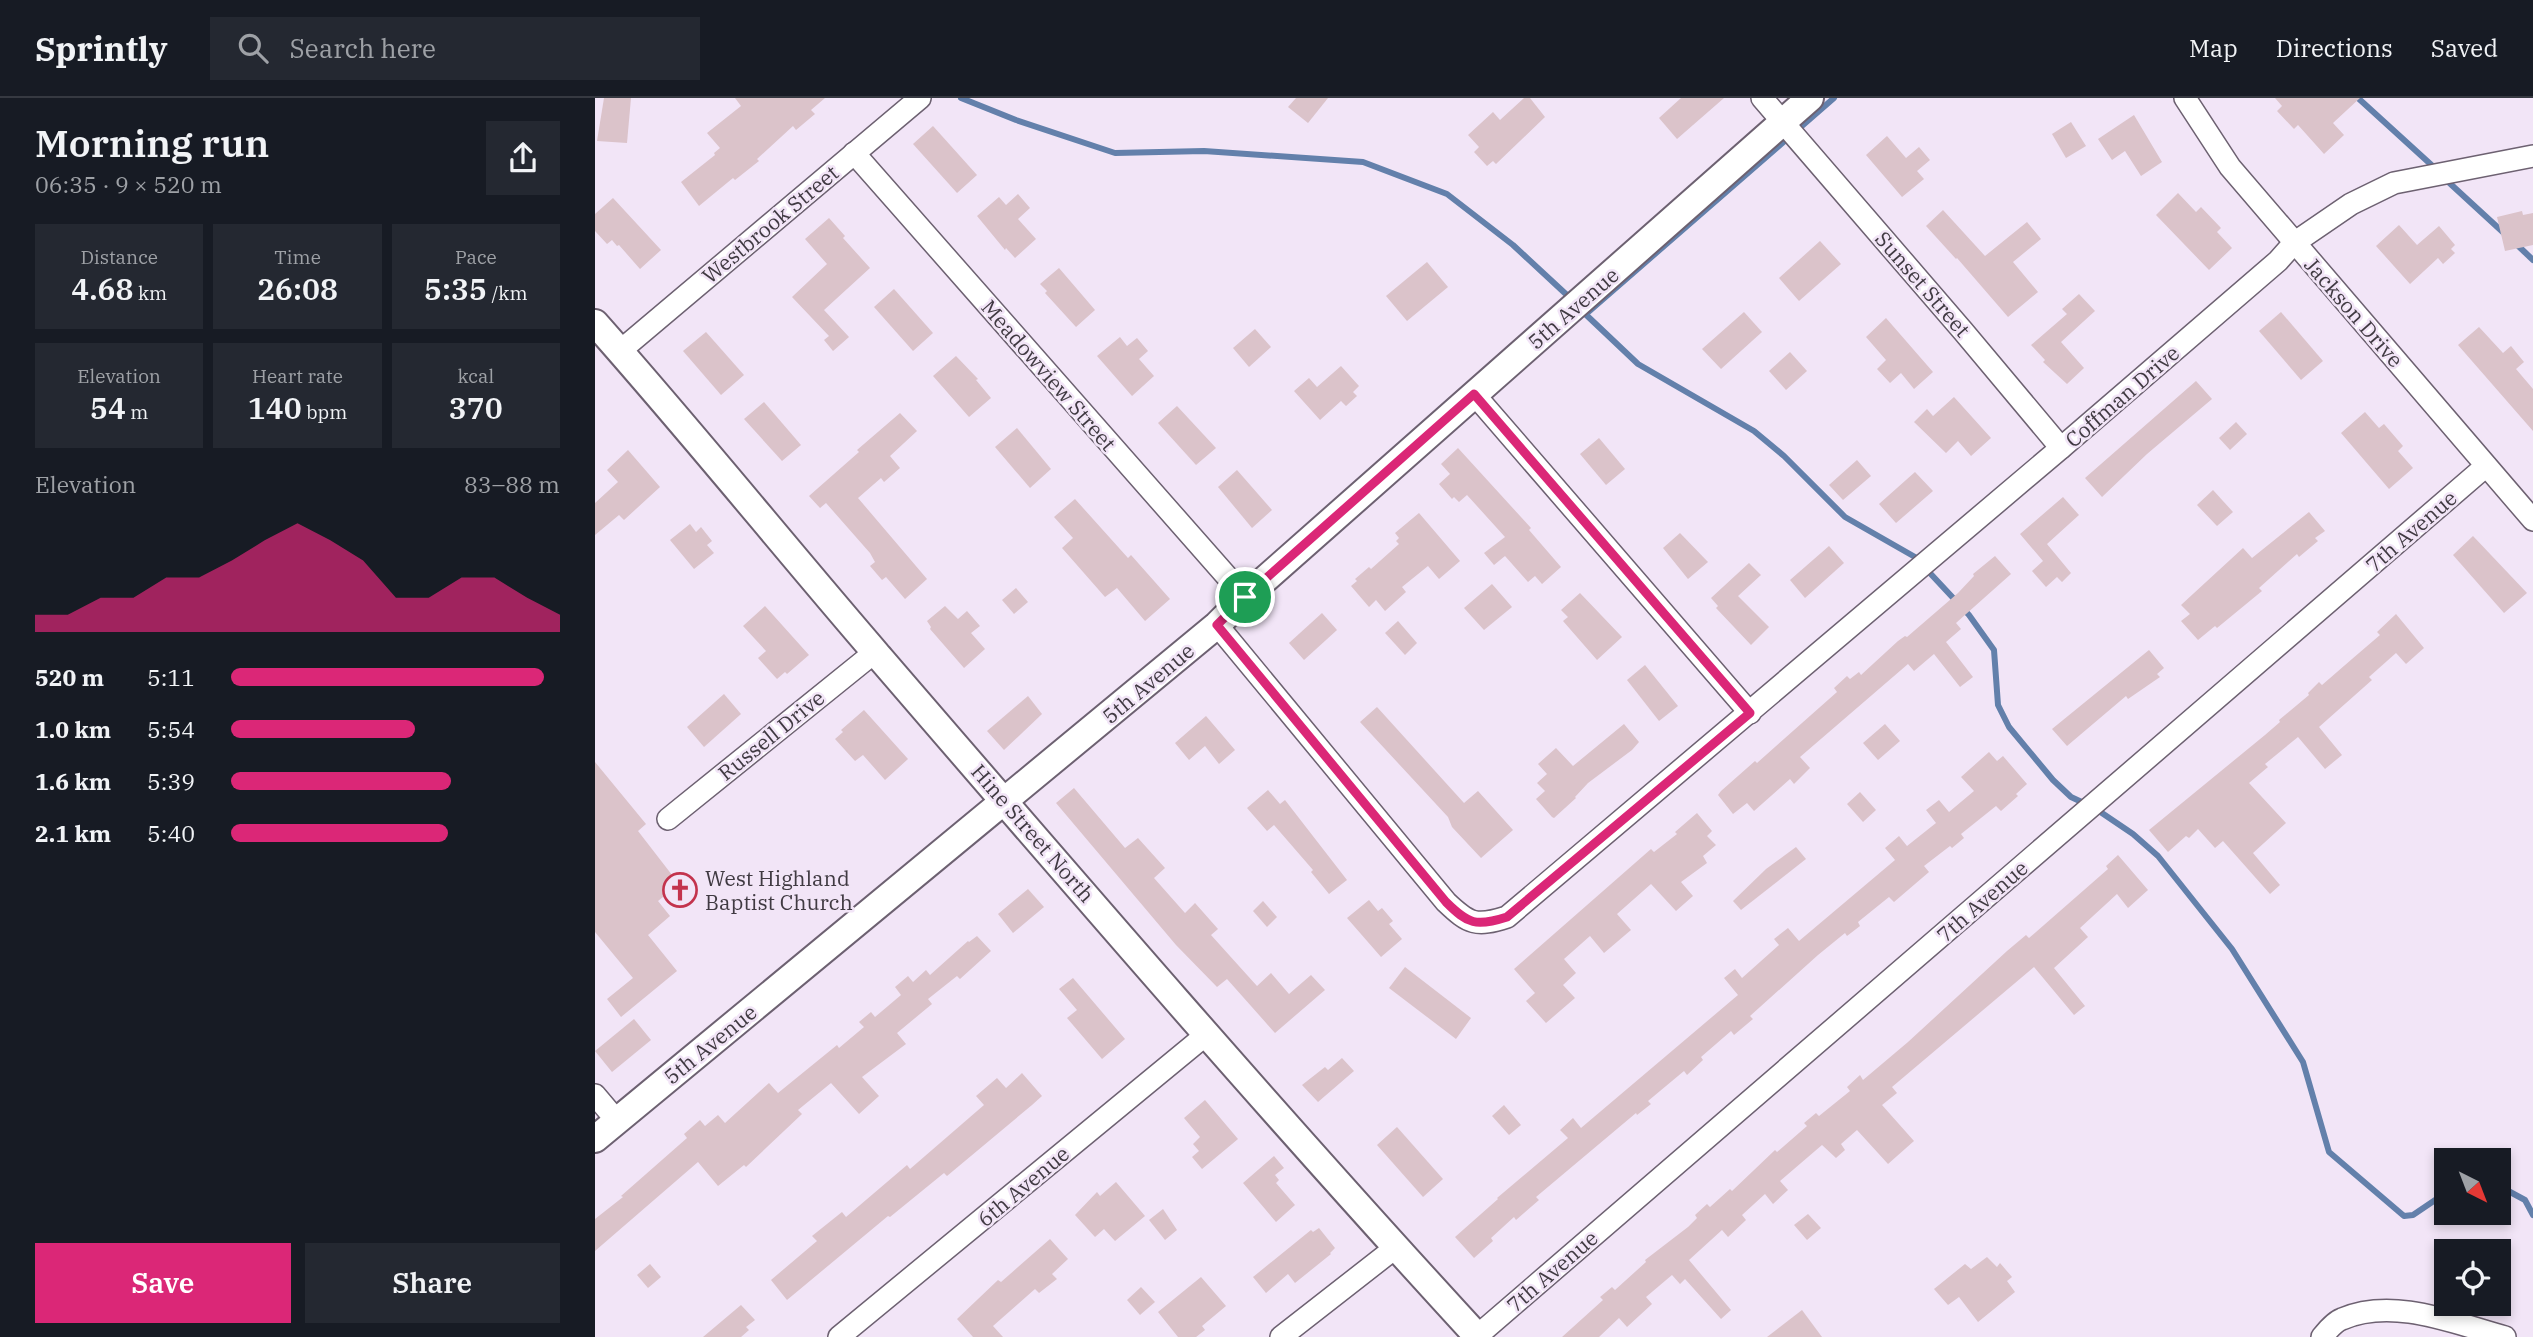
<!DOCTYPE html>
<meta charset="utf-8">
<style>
:root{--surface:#171b24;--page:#242831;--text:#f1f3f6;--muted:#9ea1a6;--line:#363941;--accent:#db2777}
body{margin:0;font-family:"IBM Plex Serif",serif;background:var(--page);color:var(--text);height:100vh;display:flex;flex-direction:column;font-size:26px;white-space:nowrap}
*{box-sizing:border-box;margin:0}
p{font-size:23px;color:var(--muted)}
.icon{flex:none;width:38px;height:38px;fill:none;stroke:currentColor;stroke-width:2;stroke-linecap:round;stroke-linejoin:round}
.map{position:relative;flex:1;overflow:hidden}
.sheet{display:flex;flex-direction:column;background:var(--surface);width:595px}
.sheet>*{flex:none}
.needle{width:46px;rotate:138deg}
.tools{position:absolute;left:1839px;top:1050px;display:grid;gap:14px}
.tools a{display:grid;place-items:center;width:77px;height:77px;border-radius:0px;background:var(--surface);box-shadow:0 4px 10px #0003;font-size:35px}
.pin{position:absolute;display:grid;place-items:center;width:60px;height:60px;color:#fff;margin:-30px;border:4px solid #fff;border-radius:50%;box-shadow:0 2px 7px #0007}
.round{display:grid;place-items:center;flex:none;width:74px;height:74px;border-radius:0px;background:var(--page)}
.head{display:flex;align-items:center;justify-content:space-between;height:119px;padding:0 35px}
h1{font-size:38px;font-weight:600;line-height:52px}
.figures{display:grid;grid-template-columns:repeat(3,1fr);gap:10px;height:119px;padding:7px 35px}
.figures div{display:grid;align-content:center;border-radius:0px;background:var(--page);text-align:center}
.figures b{font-size:30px;font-weight:600}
.figures small{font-size:19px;font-weight:400}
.figures p{font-size:19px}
.chart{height:196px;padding:14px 35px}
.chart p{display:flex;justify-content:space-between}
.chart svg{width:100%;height:126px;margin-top:7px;fill:var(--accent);opacity:.7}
.cta{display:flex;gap:14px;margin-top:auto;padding:14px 35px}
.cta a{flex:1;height:80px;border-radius:0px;background:var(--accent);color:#fff;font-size:28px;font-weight:600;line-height:80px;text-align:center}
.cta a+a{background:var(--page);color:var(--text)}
ul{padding:0 35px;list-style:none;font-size:23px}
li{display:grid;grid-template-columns:112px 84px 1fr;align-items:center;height:52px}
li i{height:18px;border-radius:9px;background:var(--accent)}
header{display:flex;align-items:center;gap:42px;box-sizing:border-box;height:98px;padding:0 35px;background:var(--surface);border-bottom:2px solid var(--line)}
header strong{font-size:33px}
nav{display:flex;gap:38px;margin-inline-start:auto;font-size:24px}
.search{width:490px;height:63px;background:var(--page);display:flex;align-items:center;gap:18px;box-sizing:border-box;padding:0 24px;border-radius:0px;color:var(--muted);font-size:26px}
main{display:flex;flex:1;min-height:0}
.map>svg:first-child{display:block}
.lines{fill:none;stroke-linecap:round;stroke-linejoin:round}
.stream{stroke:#6380ab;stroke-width:6}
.building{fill:#dbc3ca}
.minor-casing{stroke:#6d6171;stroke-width:24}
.tertiary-casing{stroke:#6d6171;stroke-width:30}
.minor{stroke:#fff;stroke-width:21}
.tertiary{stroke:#fff;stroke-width:26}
.route-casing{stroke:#fff;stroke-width:14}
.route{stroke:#db2777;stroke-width:9}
.labels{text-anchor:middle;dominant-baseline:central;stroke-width:5;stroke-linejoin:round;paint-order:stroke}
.street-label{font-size:21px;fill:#403a42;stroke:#f2e5f7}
.poi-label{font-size:21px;fill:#403a42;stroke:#f2e5f7;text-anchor:start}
</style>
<header>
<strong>Sprintly</strong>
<div class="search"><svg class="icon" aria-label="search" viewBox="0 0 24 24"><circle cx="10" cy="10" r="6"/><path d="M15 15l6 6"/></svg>Search here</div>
<nav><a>Map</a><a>Directions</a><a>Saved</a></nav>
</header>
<main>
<section class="sheet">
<div class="head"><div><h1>Morning run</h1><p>06:35 · 9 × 520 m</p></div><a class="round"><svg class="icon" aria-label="share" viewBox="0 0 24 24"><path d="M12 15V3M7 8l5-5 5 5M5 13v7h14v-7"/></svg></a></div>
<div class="figures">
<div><p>Distance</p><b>4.68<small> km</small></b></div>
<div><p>Time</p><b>26:08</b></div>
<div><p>Pace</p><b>5:35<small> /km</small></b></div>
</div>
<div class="figures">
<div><p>Elevation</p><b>54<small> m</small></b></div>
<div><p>Heart rate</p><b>140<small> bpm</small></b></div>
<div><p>kcal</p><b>370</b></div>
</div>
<div class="chart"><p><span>Elevation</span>83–88 m</p>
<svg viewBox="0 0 160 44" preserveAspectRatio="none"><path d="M0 44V38L10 38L20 32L30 32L40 25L50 25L60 19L70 12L80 6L90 12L100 19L110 32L120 32L130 25L140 25L150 32L160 38V44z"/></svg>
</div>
<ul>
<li><b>520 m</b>5:11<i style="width:95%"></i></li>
<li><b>1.0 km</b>5:54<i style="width:56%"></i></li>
<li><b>1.6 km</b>5:39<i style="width:67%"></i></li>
<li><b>2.1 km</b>5:40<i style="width:66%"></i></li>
</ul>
<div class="cta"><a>Save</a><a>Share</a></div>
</section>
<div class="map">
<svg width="1938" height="1239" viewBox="0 0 1938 1239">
<rect width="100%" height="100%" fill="#f2e5f7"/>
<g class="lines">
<!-- stream -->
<g class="stream">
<path d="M366,0L421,22L520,55L609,53L768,64L852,96L918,147L973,198"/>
<path d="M1763,0L1842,72"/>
<path d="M1849,80L1911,137"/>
<path d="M1919,144L1938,162"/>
<path d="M986,212L1043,266L1159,333L1189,358L1250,419L1320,459L1374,517L1399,552L1403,607L1414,629L1458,682L1476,699L1491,706"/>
<path d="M991,216L1239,0"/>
<path d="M1501,711L1538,736L1563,758L1637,851L1708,964L1734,1054L1809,1118L1818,1117L1852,1094"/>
<path d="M1904,1088L1930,1102L1938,1117"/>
</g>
</g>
<!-- building -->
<g class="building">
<path d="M9,0H36L32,45L2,43Z"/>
<path d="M140,0H230L216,12L220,16L201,32L198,28L162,61L164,63L140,82L138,80L104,108L86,84L120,57L119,55L125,50L112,35L146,8Z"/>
<path d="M701,0H733L713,25L693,9Z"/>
<path d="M929,0H935L950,19L901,66L898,63L892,68L879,54L884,49L873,37L898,14L905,22Z"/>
<path d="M1086,0H1129L1082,41L1064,20Z"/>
<path d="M1680,0H1765L1738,25L1749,37L1729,56L1703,27L1699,31L1682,13L1687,8Z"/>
<path d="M1539,17L1567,64L1546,78L1530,53L1517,62L1503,41Z"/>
<path d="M1476,24L1491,48L1471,60L1457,36Z"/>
<path d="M338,28L382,77L362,95L318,46Z"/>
<path d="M1292,38L1311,60L1324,49L1335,62L1322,73L1329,81L1307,99L1271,57Z"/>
<path d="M1583,95L1601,114L1606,109L1626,130L1622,134L1637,150L1614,172L1561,117Z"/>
<path d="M423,96L435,110L423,121L441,141L420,160L411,150L410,152L382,118L404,99L411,107Z"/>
<path d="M18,100L66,152L45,171L24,147L22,148L17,142L12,146L0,133V116Z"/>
<path d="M1348,112L1390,158L1432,124L1446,141L1418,164L1443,194L1413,219L1362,160L1361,161L1331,128Z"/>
<path d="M1927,113L1928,117L1938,115V147L1910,153L1902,119Z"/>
<path d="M234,120L250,138L248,140L275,170L229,212L254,239L238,253L229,242L234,238L197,199L232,166L210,141Z"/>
<path d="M1804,127L1822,147L1844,128L1860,147L1856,151L1860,155L1848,166L1843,160L1815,186L1781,148Z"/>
<path d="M1225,143L1246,166L1204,203L1184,180Z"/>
<path d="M832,164L853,189L812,223L791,198Z"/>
<path d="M464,170L500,212L481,229L450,195L452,193L445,186Z"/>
<path d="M299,191L338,235L318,253L279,209Z"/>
<path d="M1484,196L1500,213L1466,244L1489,270L1472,286L1448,264L1450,262L1436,247L1472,216L1467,211Z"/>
<path d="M1149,214L1167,234L1126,271L1107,251Z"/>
<path d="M1686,214L1728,263L1706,282L1664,233Z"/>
<path d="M1291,220L1338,274L1319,291L1306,275L1295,285L1282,271L1291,262L1271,239Z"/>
<path d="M1884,229L1908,255L1916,248L1929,264L1921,271L1938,291V333L1863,247Z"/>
<path d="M660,231L676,249L654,269L638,250Z"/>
<path d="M111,234L149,277L126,297L88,253Z"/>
<path d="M525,239L532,248L542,240L553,253L544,261L559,278L537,298L502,258Z"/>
<path d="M1195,254L1212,273L1191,292L1174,273Z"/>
<path d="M361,258L383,281L381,282L396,300L374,319L338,278Z"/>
<path d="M746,268L764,288L758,294L762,298L751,308L746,303L725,322L699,293L714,280L722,289Z"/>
<path d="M1601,283L1617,301L1552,356L1507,399L1490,380Z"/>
<path d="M1359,299L1396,340L1376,358L1363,343L1351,355L1319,324L1332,311L1338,318Z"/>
<path d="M169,304L206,347L187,363L149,321Z"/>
<path d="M582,308L621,350L601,367L563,325Z"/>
<path d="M1770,314L1784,330L1789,326L1808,348L1803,353L1818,370L1794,391L1746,335Z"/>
<path d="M305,315L322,333L295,358L305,370L289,384L286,380L263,400L332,481L310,501L291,479L287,482L275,468L280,464L275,455L231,405L225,410L214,398L264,354L262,352Z"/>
<path d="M1641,324L1652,336L1635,352L1624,340Z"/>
<path d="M422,330L456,371L435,390L400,349Z"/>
<path d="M1004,340L1030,371L1011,387L985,356Z"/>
<path d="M863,350L936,430L934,432L966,469L947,486L940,478L933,484L910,458L899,467L889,455L910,439L872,397L864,404L859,399L857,401L844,386L855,376L846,366Z"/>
<path d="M33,352L65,389L29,422L24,417L0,437V405L23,384L12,372Z"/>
<path d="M1262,362L1276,378L1248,402L1234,387Z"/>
<path d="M642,372L677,412L657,430L623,389Z"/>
<path d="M1320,374L1338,393L1301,425L1284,406Z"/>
<path d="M1618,392L1638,414L1622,428L1602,407Z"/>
<path d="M1468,399L1484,417L1452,446L1476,475L1467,484L1462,479L1451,489L1437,473L1448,463L1425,436Z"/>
<path d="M480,401L533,460L536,457L575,501L550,523L522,490L510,499L467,450L478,440L459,419Z"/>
<path d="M1714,414L1730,433L1720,440L1723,443L1704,459L1702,456L1664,490L1667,493L1622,530L1620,528L1603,542L1586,523L1595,516L1586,507L1648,450L1657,460Z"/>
<path d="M824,415L865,463L844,481L833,468L807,489L811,494L790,513L781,502L774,509L756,488L762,483L760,481L774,469L776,471L804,446L801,443L804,440L800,435Z"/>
<path d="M95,426L101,434L106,429L117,443L112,447L119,455L99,471L75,442Z"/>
<path d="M1085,435L1113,464L1093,481L1068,450Z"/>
<path d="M1878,438L1932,495L1909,515L1858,457Z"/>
<path d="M1234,448L1249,465L1210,500L1195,482Z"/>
<path d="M1400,458L1416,476L1361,525L1366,531L1351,544L1378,579L1365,589L1339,556L1319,573L1313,566L1205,659L1215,670L1199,686L1195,681L1159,713L1152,705L1138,716L1123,697L1126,693L1160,663L1162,665L1242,594L1239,590L1252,578L1255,581L1264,574L1266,577L1303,543L1310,538L1312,539L1363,495L1379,478L1378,476Z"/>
<path d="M1154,465L1166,477L1143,498L1174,529L1156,547L1121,510L1123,508L1116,500Z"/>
<path d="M897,486L917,509L889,532L869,510Z"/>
<path d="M421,490L433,504L419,516L407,502Z"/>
<path d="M985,495L1027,539L1002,562L968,523L973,519L966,512Z"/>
<path d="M170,508L214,557L192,576L190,574L182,581L163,560L171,553L148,528Z"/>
<path d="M350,508L363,521L372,513L385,528L376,535L390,551L369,570L335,531L336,529L332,523Z"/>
<path d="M727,515L742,532L709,562L694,545Z"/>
<path d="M1801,516L1829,550L1811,566L1801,555L1774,579L1777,582L1724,629L1747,657L1730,671L1703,639L1670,666L1673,669L1654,685L1691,725L1658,755L1685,787L1675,796L1628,743L1620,750L1603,731L1594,740L1591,738L1573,754L1554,732L1670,637L1685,624L1684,622L1714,597L1713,595L1724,584L1727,587L1757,561L1785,537L1782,534Z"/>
<path d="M803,523L822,545L810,557L790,535Z"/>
<path d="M1554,552L1569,570L1562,576L1565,579L1533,601L1531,598L1472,648L1457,631Z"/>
<path d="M1050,567L1083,608L1064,623L1032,582Z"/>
<path d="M129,596L146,616L109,649L92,629Z"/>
<path d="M433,598L447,616L409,652L392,633Z"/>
<path d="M782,609L869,705L883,693L918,732L886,760L857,729L853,719L765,624Z"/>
<path d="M269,612L313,661L290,682L268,657L260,663L240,641L248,634L246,632Z"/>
<path d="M611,618L640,652L624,666L610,648L594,662L580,645Z"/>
<path d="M1029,626L1044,644L1037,652L993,685L980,699L981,700L959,720L957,719L941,701L950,693L942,685L952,676L943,666L961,650L978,668Z"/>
<path d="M1290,626L1305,643L1283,662L1268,645Z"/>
<path d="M1394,654L1402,663L1408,658L1432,686L1421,696L1423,698L1406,713L1401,708L1366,736L1369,740L1357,750L1355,748L1329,768L1334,774L1299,804L1294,799L1263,824L1265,828L1252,838L1250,835L1223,857L1155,918L1158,921L1139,937L1136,933L1106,959L1108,962L1092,977L1089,973L1053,1003L1056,1006L1042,1017L1041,1015L941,1099L944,1102L921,1122L919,1119L896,1140L898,1143L879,1160L860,1139L903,1101L902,1100L973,1040L965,1032L978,1020L986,1030L1143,897L1129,880L1140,871L1147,880L1184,847L1179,841L1193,830L1204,843L1300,762L1290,750L1304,738L1312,748L1341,725L1331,712L1344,702L1354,714L1379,693L1366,679Z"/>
<path d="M0,664L51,726L43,733L84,786L63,803L75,818L53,837L82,873L26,919L12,901L38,880L0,834Z"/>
<path d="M479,690L530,750L543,740L570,770L559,780L590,815L600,805L623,831L616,837L662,888L676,875L694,896L716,877L730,892L680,935L632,881L622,889L581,847L461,705Z"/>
<path d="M673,692L685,706L690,702L752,782L734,796L716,774L718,772L679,727L672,733L652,710Z"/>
<path d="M1265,694L1281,712L1268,724L1252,706Z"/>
<path d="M1102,715L1117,733L1112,738L1121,747L1108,758L1112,765L1086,784L1098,798L1081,813L1056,786L1022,816L1036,832L1009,855L995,838L969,861L981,875L968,887L980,900L951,925L931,903L940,895L919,871L1056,751L1059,754L1082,736L1080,734Z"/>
<path d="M1201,749L1211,761L1146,812L1138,803L1171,771Z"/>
<path d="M1523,757L1553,792L1533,810L1522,796L1485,830L1493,839L1459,870L1490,908L1479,917L1439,869L1297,989L1302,995L1287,1007L1319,1043L1293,1066L1262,1032L1246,1046L1250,1052L1241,1060L1227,1047L1185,1083L1193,1092L1178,1106L1170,1096L1147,1117L1151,1122L1133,1139L1127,1132L1094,1162L1136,1212L1126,1221L1090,1181L1085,1186L1077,1177L1051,1199L1057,1206L1032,1229L1024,1220L1004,1239H967L1008,1202L1005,1199L1017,1189L1020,1192L1051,1164L1050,1162L1093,1129L1102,1120L1100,1117L1112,1106L1115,1109L1135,1091L1137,1093L1180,1052L1182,1054L1212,1028L1209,1025L1221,1015L1224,1018L1255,993L1252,989L1265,977L1268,982L1313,944L1412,853L1431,837L1434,840L1513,771L1511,768Z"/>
<path d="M433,791L449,809L418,835L403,816Z"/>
<path d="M774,802L783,813L787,810L798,823L794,826L807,841L786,859L752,820Z"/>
<path d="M668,803L682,819L672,829L658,813Z"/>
<path d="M382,838L396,853L365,881L362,878L333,901L337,906L302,935L311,946L267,979L284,998L264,1016L236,985L203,1012L207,1016L151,1069L149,1067L123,1088L103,1064L0,1153V1121L28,1099L26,1098L92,1040L89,1036L105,1022L110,1028L123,1017L130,1025L174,985L183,995L242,947L244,950L269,929L264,924L276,914L280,919L306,897L300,889L313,878L318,884L331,872L335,877L373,843L374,844Z"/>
<path d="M810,869L876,920L861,941L794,890Z"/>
<path d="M478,880L530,941L507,961L472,920L482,912L464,891Z"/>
<path d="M39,921L56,942L17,974L0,953Z"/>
<path d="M747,960L759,973L723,1004L707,987L730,969L733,972Z"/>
<path d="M427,975L447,998L437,1007L352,1078L349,1075L295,1119L293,1118L192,1202L176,1182L222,1143L217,1138L247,1114L251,1119L312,1067L315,1071L389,1007L381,998L402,980L411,990Z"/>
<path d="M610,1002L643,1041L607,1071L597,1059L604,1053L598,1046L605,1039L589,1020Z"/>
<path d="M909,1007L926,1027L914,1037L897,1018Z"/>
<path d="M802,1029L848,1081L828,1099L782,1047Z"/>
<path d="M679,1058L689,1070L680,1077L684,1082L681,1085L700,1107L681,1124L648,1085Z"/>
<path d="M521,1084L550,1118L520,1143L509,1131L500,1139L480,1117L502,1094L505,1098Z"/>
<path d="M568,1111L582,1132L570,1142L554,1122Z"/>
<path d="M1213,1116L1226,1130L1212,1142L1199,1127Z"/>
<path d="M724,1130L740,1150L735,1155L736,1156L700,1185L693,1176L671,1195L658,1179L716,1132L718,1134Z"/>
<path d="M455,1141L473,1161L457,1176L462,1181L444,1195L440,1191L398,1228L408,1239H378L362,1221L403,1182L406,1184Z"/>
<path d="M1392,1159L1402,1169L1405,1165L1417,1179L1412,1183L1420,1194L1383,1224L1364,1199L1353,1207L1339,1191L1370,1166L1376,1171Z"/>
<path d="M55,1166L66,1179L53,1190L42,1177Z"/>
<path d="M606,1179L631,1208L607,1228L610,1232L601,1239H583L563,1214Z"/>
<path d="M546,1189L560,1204L545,1217L532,1202Z"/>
<path d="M146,1207L160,1222L151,1229L154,1232L146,1239H108Z"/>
<path d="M1207,1212L1227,1239H1172Z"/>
</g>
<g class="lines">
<!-- minor casing -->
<g class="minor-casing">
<g id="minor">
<path d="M1167,0L1368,233L1466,350"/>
<path d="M1590,0L1635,69L1938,422"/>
<path d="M259,55L650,499"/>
<path d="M25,253L325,0"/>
<path d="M879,296L1155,615"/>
<path d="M622,527L851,804C874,826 881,829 912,819L1466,350L1683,163L1699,145L1756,106L1799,85L1938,58"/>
<path d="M73,721L280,554"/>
<path d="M0,997L22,1023"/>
<path d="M882,1238L1891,368"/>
<path d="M244,1239L612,936"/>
<path d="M686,1239L800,1150"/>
<path d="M1727,1239C1732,1233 1739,1224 1747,1221C1798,1199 1859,1225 1910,1239"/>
</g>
</g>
<!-- tertiary casing -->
<g class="tertiary-casing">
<g id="tertiary">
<path d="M0,225C96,333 186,445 280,554C479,785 677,1015 883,1239"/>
<path d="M0,1041L622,527L650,499L1215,0"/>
</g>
</g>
<!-- minor -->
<use href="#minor" class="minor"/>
<!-- tertiary -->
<use href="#tertiary" class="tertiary"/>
</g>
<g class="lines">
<!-- route casing -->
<g class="route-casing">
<path id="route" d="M879,296L1155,615L912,819C881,829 873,826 851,804L622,527L650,499Z"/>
</g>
<!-- route -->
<use href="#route" class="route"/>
</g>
<!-- icons -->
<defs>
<g id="church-ring" transform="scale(1.75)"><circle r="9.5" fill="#f2e5f7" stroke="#c3334d" stroke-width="1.5"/><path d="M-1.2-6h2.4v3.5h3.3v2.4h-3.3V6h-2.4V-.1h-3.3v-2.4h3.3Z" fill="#c3334d"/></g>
</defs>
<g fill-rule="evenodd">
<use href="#church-ring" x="85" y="792"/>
</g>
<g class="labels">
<!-- street labels -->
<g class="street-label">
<text transform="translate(175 126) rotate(-40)">Westbrook Street</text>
<text transform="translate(1328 186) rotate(49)">Sunset Street</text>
<text transform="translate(978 210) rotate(-41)">5th Avenue</text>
<text transform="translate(1759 214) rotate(49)">Jackson Drive</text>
<text transform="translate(454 277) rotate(49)">Meadowview Street</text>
<text transform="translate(1527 298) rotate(-41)">Coffman Drive</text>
<text transform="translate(1816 433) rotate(-41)">7th Avenue</text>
<text transform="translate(553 585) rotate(-40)">5th Avenue</text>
<text transform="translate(176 637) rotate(-39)">Russell Drive</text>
<text transform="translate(438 735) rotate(49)">Hine Street North</text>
<text transform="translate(1387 803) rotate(-41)">7th Avenue</text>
<text transform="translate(115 946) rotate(-39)">5th Avenue</text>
<text transform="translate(428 1088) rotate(-40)">6th Avenue</text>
<text transform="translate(957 1173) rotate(-41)">7th Avenue</text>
</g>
<!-- poi labels -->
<g class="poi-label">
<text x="110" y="780">West Highland<tspan x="110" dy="24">Baptist Church</tspan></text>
</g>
</g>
</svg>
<div class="tools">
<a><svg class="needle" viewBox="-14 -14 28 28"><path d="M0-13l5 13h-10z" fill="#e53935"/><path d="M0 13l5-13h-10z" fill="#9ea1a6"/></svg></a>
<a><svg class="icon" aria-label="locate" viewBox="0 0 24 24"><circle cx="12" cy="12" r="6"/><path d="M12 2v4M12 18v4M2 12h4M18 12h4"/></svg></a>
</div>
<div class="pin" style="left:650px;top:499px;background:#1e9e55"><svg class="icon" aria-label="arrive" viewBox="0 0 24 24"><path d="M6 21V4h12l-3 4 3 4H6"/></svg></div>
</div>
</main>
